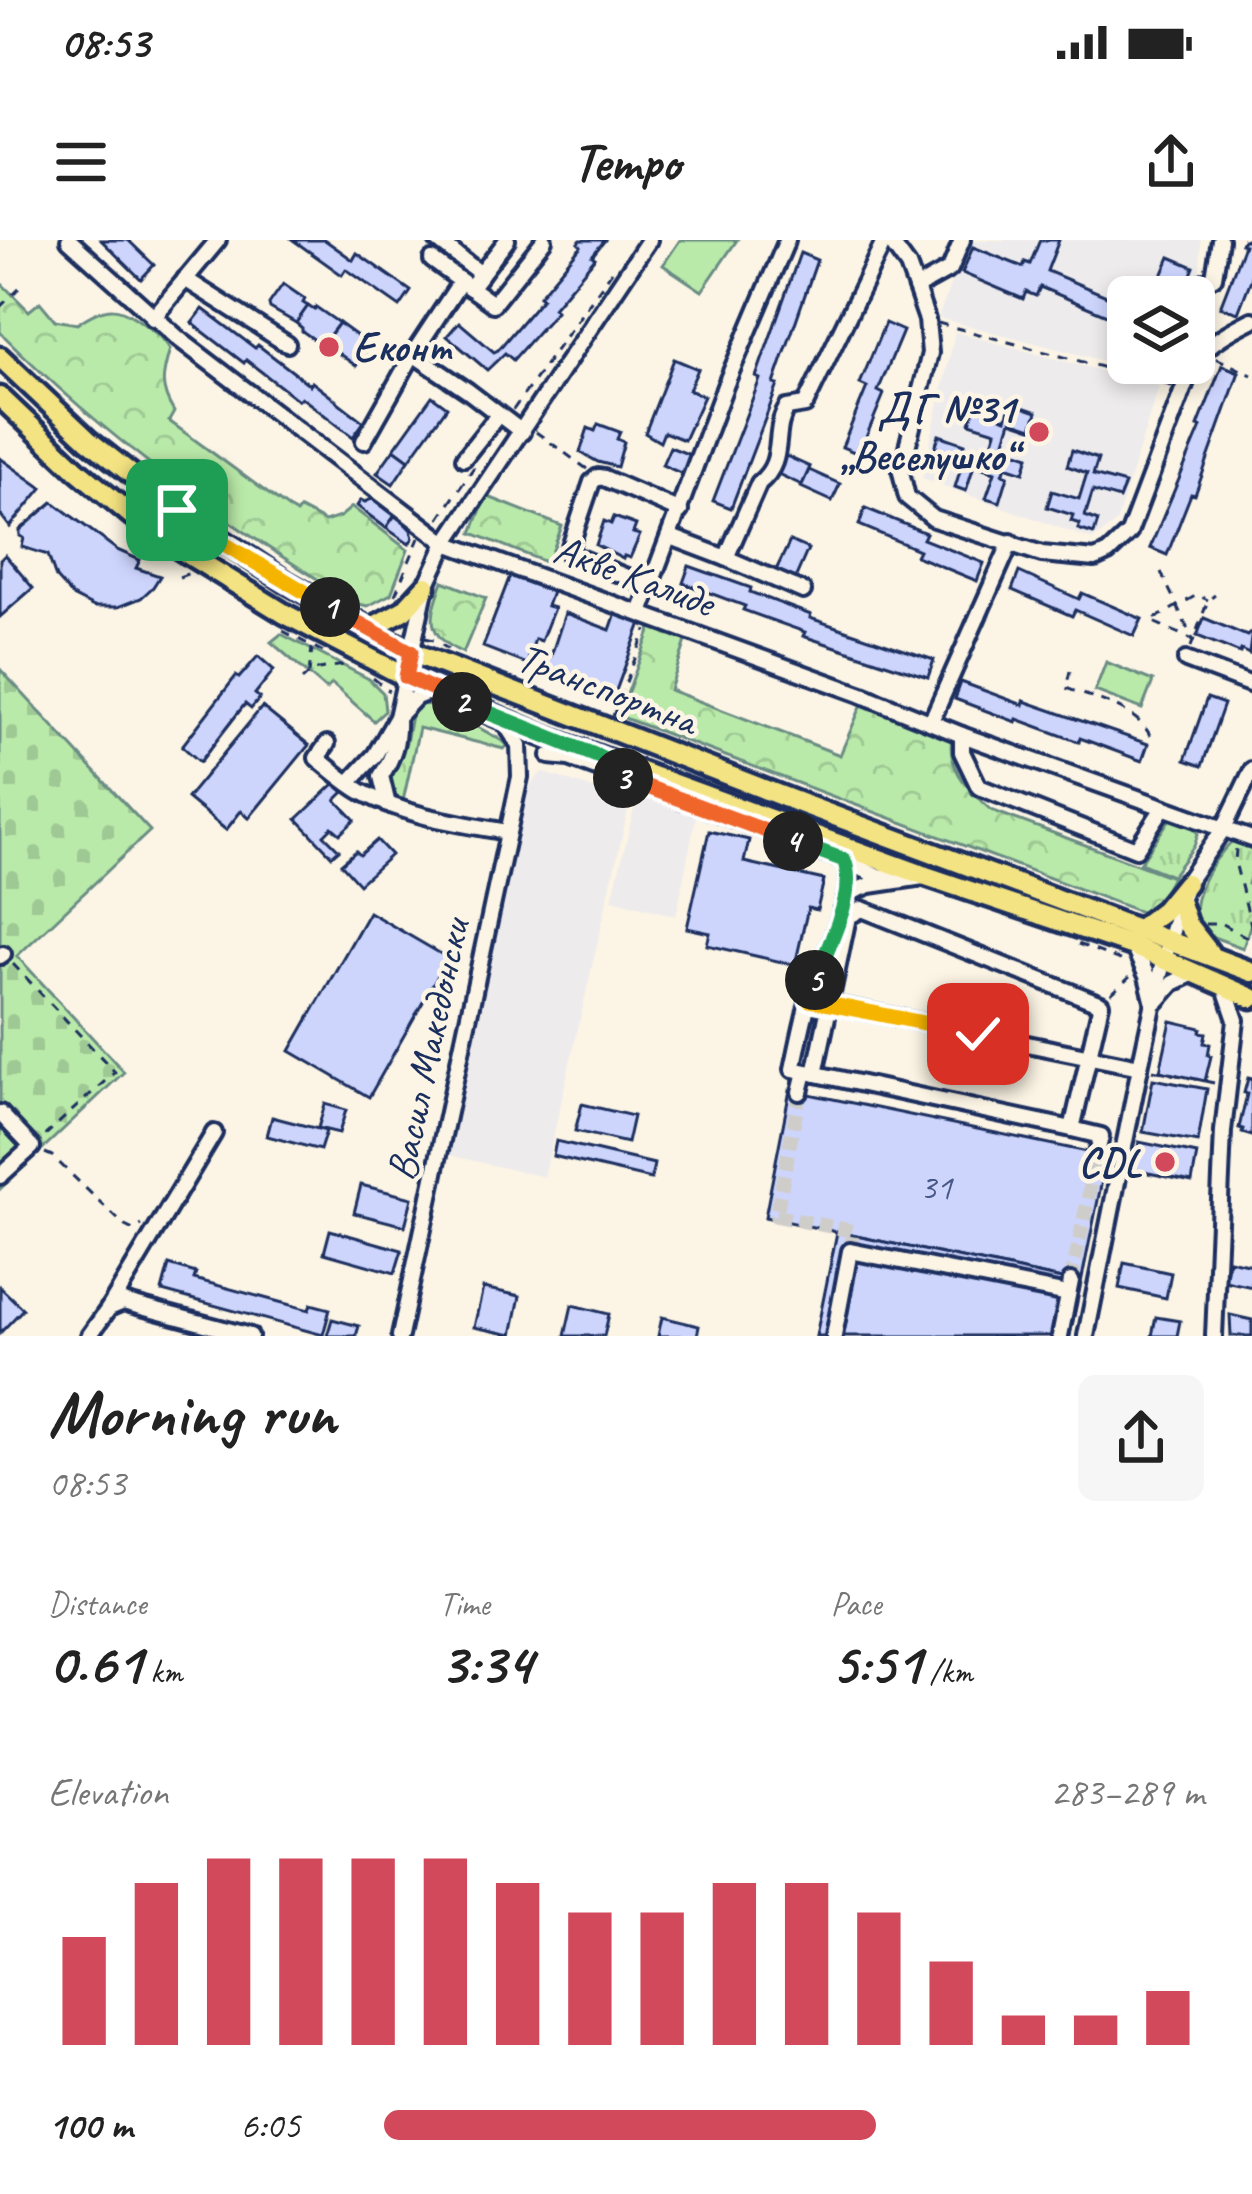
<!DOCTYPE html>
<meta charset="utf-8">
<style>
:root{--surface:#fff;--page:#f6f6f6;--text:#222;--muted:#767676;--accent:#d1495b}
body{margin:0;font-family:Caveat,sans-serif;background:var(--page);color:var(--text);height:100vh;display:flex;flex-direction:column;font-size:45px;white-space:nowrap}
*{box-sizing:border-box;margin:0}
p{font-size:39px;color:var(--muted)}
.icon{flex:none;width:66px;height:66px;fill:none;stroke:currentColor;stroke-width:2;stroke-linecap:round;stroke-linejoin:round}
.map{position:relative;height:1096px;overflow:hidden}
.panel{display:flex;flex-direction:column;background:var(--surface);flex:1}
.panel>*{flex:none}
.controls{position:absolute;left:1107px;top:36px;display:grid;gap:24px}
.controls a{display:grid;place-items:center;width:108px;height:108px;border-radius:18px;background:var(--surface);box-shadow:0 6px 18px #0003;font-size:60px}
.pin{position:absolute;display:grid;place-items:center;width:102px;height:102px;color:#fff;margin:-51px;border-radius:24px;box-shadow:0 6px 18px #0006}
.km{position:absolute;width:60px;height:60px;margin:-30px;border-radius:50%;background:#222;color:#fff;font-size:33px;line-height:60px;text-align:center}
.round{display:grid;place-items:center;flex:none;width:126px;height:126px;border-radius:18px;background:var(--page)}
.head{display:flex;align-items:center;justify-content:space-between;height:204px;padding:0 48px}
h1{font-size:66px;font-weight:600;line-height:90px}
.stats{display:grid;grid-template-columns:repeat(3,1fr);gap:18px;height:204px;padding:12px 48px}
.stats div{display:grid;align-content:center}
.stats b{font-size:60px;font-weight:600}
.stats small{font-size:33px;font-weight:400}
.stats p{font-size:33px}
.chart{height:336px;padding:24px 48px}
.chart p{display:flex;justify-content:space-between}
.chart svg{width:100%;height:216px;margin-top:12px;stroke:var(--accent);stroke-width:6}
ul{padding:0 48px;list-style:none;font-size:39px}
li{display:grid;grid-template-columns:192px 144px 1fr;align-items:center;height:90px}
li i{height:30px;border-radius:15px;background:var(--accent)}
.status{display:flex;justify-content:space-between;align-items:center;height:84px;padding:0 60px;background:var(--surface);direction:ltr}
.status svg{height:33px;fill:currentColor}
header{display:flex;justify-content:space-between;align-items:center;height:156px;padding:0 48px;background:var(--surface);font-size:54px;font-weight:600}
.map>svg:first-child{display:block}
.built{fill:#eeebec}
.grass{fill:url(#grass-tufts);stroke:#6a8c84;stroke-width:3}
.forest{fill:url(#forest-crowns);stroke:#6a8c84;stroke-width:3}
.cemetery{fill:url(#cemetery-stones);stroke:#6a8c84;stroke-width:3}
.pitch{fill:#baeaa9;stroke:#6a8c84;stroke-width:3}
.building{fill:#cdd5fd;stroke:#1b2f5e;stroke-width:3}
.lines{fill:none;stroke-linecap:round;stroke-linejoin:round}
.minor-tunnel{stroke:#cfcdca;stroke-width:14;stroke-dasharray:14 7;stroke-linecap:butt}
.minor-casing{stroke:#1b2f5e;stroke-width:22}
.major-casing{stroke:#1b2f5e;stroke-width:27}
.path{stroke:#1b2f5e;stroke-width:3;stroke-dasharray:9 9;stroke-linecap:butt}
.minor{stroke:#fcf5e5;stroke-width:14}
.major{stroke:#f4e382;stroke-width:18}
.split-1-casing{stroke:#fff;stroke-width:24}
.split-2-casing{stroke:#fff;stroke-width:24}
.split-3-casing{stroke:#fff;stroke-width:24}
.split-4-casing{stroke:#fff;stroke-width:24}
.split-5-casing{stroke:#fff;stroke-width:24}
.split-6-casing{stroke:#fff;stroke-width:24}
.split-1{stroke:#f5b400;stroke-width:15}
.split-2{stroke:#f0652b;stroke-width:15}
.split-3{stroke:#22a559;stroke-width:15}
.split-4{stroke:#f0652b;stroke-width:15}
.split-5{stroke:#22a559;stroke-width:15}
.split-6{stroke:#f5b400;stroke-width:15}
.poi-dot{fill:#d1495b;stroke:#fcf5e5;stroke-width:4.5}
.labels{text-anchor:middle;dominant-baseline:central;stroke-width:9;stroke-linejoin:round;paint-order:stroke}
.number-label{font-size:36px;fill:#485886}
.poi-label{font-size:42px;font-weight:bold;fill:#1b2f5e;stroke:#fcf5e5;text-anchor:end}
.street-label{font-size:42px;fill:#1b2f5e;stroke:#fcf5e5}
</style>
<div class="status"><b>08:53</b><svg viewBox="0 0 49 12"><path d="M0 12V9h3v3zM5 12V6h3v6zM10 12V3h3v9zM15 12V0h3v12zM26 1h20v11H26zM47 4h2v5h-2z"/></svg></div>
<header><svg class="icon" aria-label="menu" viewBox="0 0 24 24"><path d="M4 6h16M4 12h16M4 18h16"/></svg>Tempo<svg class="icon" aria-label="share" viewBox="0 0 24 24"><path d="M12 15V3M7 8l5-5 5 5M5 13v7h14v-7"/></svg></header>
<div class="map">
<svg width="1252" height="1096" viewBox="0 0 1252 1096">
<defs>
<pattern id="grass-tufts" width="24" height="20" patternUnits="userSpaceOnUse" patternTransform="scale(3)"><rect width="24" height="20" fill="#baeaa9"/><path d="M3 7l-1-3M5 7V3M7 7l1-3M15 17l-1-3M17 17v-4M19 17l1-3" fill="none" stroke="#9fc994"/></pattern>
<pattern id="forest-crowns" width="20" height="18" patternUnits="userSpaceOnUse" patternTransform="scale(3)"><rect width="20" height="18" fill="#baeaa9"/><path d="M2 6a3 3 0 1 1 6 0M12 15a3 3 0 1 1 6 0" fill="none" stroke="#9fc994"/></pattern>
<pattern id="cemetery-stones" width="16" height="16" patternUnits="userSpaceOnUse" patternTransform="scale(3)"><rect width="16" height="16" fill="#baeaa9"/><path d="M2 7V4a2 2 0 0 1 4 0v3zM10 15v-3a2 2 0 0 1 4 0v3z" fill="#9fc994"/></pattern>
</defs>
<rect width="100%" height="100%" fill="#fcf5e5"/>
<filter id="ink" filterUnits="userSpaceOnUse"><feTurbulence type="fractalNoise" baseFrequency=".00833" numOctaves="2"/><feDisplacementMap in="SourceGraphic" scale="24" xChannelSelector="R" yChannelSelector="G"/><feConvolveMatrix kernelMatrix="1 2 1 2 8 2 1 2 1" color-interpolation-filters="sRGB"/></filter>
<g filter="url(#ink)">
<!-- built -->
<g class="built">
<path d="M966,0H1201L1200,35L1191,57H1128V123H1163L1158,135L938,78Z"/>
<path d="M955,92L1159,146L1116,283L1093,300L922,238Z"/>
<path d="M542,532L630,561L544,937L444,914L521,566L532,543Z"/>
<path d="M638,552L697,572L676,676L612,659Z"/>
</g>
<!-- grass -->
<g class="grass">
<path d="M281,394L369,439L383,453L385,471L374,481L332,444L326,449L271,402Z"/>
<path d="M424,464C438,465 494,495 508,505L504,509L419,488L403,561L391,553L388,540L406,503L411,475L417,467Z"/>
<path d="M1172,576L1189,581L1198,594L1194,606L1172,636L1140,623Z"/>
<path d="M1233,600L1252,604V630L1248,644L1252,645V680L1243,708L1197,691C1188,657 1210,623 1233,600Z"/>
</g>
<!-- forest -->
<g class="forest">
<path d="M0,42L29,71L40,62L55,80L77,84C108,62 120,65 149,88C158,95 164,99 170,109C162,136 159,148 174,172L169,181L296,274L300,269L325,282L340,277L352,267L408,310L391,354L368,366L358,364C228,286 106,199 0,92Z"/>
<path d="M486,256L562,286L548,323L472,293Z"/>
<path d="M443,341L486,358L463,413C424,395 430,377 443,341Z"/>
<path d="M652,386L687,398L670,450L840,515L866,455L955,488C941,522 967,549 991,570L1172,637L1151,676L619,476Z"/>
</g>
<!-- cemetery -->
<path class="cemetery" d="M0,429L150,591L17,716L124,832L0,949Z"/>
<!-- pitch -->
<g class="pitch">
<path d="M680,0H737L702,51L663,25Z"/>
<path d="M1106,422L1153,441L1142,469L1095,451Z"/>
</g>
<!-- building -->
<g class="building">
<path d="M101,0H128L154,25L141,39Z"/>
<path d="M293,0H325L353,20L357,13L411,51L400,67L346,29L342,35Z"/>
<path d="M581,0H605L592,16L595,18L553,68L556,71L513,120L505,113L487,130L447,96L459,82L494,112L498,110L542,58L539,56L581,6L578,3Z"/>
<path d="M1040,0H1059L1047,31L1128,65V84L1040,47L1036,56L1026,52L1023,59L962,33L973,7L1023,27L1025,22L1030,24Z"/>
<path d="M1243,0H1252V37L1238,73L1220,67L1244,5L1241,4Z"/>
<path d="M800,13L817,20L774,144L778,145L731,268L713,261L760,139L756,137Z"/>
<path d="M1170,17L1194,27L1182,57H1153Z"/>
<path d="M283,44L305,59L303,63L308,66L296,83L270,68L269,64Z"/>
<path d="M308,66L314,70L316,67L339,83L322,105L302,91V88L296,83Z"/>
<path d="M203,69L255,108L258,105L310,145L312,142L364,182L353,197L301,157L298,160L246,120L244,123L192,83Z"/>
<path d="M339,83L371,106L356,126L324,103Z"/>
<path d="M885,83L903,91L878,151L884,154L859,214L842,207L867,147L860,144Z"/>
<path d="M674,119L698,129L689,150L704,156L684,200L664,192L660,202L645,193Z"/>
<path d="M1222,125L1239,132L1195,255L1191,254L1167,315L1150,308L1201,187L1198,186Z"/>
<path d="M432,156L447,167L409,220L394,209Z"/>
<path d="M1011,163L1037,172L1032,188L1011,181L1003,207L1029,216L1024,232L1006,226L1003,234L1008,236L1000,262L986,258L995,232L974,225L966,251L955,247L963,221L934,211L939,195L965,204L964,209L988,217L996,191L970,183L975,167L1006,179Z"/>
<path d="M598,184L620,192L617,199L624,202L617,227L598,222L580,212L588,188L595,191Z"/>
<path d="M670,207L693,216L685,235L662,225Z"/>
<path d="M394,209L409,220L393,244L377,233Z"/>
<path d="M1072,210L1098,219L1093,235L1125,244L1119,259L1093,251L1085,276L1098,281L1094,294L1078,289L1080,284L1071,281L1073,275L1047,267L1052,251L1079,259L1087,233L1067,226Z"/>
<path d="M786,216L810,227L802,245L778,234Z"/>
<path d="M0,218L42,248L10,287L0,274Z"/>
<path d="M809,230L840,244L832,261L801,247Z"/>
<path d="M374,258L396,274L386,288L357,266L361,260L365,262Z"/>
<path d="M53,262L117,310L140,320L136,328L160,336L153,347L141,358L118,367H94L72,356L56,338L48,315L22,307L24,298L20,296V290Z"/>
<path d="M865,268L926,293L923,299L984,323L977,341L916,316L919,310L859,285Z"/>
<path d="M396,274L411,290L413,298L409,304L386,288Z"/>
<path d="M614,277L636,285L633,293L640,295L630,318L624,316L623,319L596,305L604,281L611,284Z"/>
<path d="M790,301L808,309L794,341L775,332Z"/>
<path d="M5,315L33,348L0,377V320Z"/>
<path d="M689,326L751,348L750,352L811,375L810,378L934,420L928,437L803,396L805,392L743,370L745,366L683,343Z"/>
<path d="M1019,332L1079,359L1082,353L1142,379L1134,396L1075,370L1072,376L1012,350Z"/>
<path d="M510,336L552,352L547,366L554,368L541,401L535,399L527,424L483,407Z"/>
<path d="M565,373L610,390L616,373L641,383L614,456L540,428L543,421L546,423L547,415L551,416Z"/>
<path d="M1204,378L1247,396L1252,391L1249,414L1241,410L1240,413L1197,396Z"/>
<path d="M258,416L274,430L255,454L260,458L251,469L245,464L200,522L182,506L236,436L239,438Z"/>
<path d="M961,442L1023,465L1024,461L1148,504L1142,521L1080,498L1079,502L1017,479L1016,482L955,459Z"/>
<path d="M1207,458L1224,464L1202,526L1185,520Z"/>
<path d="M262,467L309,505L249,578L241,571L226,590L187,558Z"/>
<path d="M335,543L344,552L336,560L355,580L340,594L332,587L324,595L339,610L332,616L297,579Z"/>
<path d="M709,591L749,600L744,622L824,640L817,670L808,668L795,725L707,705L710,693L687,688Z"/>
<path d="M377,600L391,615L359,644L341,624L356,611L360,615Z"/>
<path d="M369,672L448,718L369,857L290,811Z"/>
<path d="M1171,781L1201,788L1200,792L1206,793L1204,803L1210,804L1208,815L1211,816L1205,841L1160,831Z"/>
<path d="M1248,838L1252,839V896L1242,893L1243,889L1239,888L1247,854L1244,853Z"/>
<path d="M1153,839L1207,849L1198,902L1143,892Z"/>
<path d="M790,850L1107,916L1081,1043L765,977Z"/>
<path d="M325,864L346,870L339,893L318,888Z"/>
<path d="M582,864L633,876L627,903L575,891Z"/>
<path d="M272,877L326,891L320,910L267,896Z"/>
<path d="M556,901L654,924L651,939L553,916Z"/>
<path d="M1139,902L1197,914L1192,942L1134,930Z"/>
<path d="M361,945L412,958L405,986L354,973Z"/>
<path d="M330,990L402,1010L395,1033L324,1013Z"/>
<path d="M837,992L1081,1043L1070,1096H816Z"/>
<path d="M1229,1020L1252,1025V1047L1225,1041Z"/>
<path d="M1124,1023L1171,1033L1166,1058L1119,1048Z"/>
<path d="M169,1025L196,1033L194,1039L309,1070L311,1064L330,1069L323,1095L162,1051Z"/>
<path d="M0,1047L23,1069L0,1093Z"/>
<path d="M483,1048L520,1056L512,1095L474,1087Z"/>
<path d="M572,1065L609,1074L604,1096H565Z"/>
<path d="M1230,1075L1252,1080V1096H1231Z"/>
<path d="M662,1077L699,1086L697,1096H658Z"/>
<path d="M1156,1077L1180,1081L1177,1096H1152Z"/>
<path d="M332,1079L359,1086L356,1096H327Z"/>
</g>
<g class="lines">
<!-- minor-tunnel -->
<g class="minor-tunnel">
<path d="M800,852L776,976L853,991L850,1011"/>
<path d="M1071,1041L1097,914"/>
</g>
<!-- minor casing -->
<g class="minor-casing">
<g id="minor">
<path d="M69,0L179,99L446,303L860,454L962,495L1252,599"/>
<path d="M437,0L481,34"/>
<path d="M889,0L908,26L916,48L927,80L930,113L901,232L907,257L934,279L1042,314L1095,319L1108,313L1129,293L1193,123"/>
<path d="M432,20L461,41"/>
<path d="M185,39L287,104"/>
<path d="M470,48L507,0"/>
<path d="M916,48L950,29L962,0"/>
<path d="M1194,61L1202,43L1214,37L1220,0"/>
<path d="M153,78L218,0"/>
<path d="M413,114L468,151L522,192"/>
<path d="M1194,121C1210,102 1230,91 1252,80"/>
<path d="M1167,123L1165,127L1188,137"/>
<path d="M364,201L413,114L461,41L493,64L544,0"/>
<path d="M464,218L498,175"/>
<path d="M671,297L726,318L759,243C787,221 771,192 787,168L805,165L885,0"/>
<path d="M726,318L803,351"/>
<path d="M651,347L568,313L592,242L598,237L604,238L680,271"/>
<path d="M640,373L725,146L787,0"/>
<path d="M1186,420L1252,445"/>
<path d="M931,482L1011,302"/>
<path d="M962,495V512L979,547L1136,609L1163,568"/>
<path d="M327,504L317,518C332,530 346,543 362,552C408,577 458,583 508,592"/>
<path d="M550,516L569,518L618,536"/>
<path d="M607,520L618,536L844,620C859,653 824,713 813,746C804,773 799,802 793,829L1072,889L1101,764L862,669L848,677L815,834"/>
<path d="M349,543L375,515L397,477L426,346L446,303L649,0"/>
<path d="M388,565L381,536C394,516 398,501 397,477L416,457L433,450"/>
<path d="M844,620L875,635L889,638"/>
<path d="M847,654L870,645L923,637"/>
<path d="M1133,706L1147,736L1153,760"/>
<path d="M0,716L3,714"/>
<path d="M1157,761L1173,743L1194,733"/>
<path d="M826,763L1140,827"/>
<path d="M800,852L805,832"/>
<path d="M0,873L32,907L0,936"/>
<path d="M1072,889L1101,896L1097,914"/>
<path d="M109,1068L214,893"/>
<path d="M89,1096L109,1068L123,1062L250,1096"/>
<path d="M400,1096L520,537L519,505L503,480"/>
<path d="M834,1096L850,1011L1068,1054"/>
<path d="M1060,1096L1071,1041"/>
<path d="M1086,1096L1140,827L1160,734L1182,655L1186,643L1224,588L1252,530"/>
<path d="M1214,1096L1223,891L1236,780L1225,748"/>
</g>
</g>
<!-- major casing -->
<g class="major-casing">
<g id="major">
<path d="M0,117L88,200L177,270L286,342L411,412L792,560L1252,732"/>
<path d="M0,157L77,230L131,275L181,310L285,374L406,437L540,495L926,636L1133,706L1252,758"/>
<path d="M369,389L404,370L426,346"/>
<path d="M1180,663L1187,684L1209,712"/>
<path d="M1139,689L1164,670L1186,643"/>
</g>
</g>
<!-- path -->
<g class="path">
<path d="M0,67L25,42"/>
<path d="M938,83L1172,146"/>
<path d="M1216,118L1252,135"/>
<path d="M513,170L612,31"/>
<path d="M536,192L587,229"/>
<path d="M439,279L474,227"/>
<path d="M1161,332L1193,400L1151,381L1197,355L1208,360"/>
<path d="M179,337L190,333"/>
<path d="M395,355L419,298"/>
<path d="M283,391L327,414"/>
<path d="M425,398L434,400L448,409"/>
<path d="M1191,407L1208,360L1215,355"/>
<path d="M1070,431L1066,448C1096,460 1141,468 1153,502"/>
<path d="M309,433L312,408"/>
<path d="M373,438L389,451"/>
<path d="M302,440L313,430L344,425"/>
<path d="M613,476L646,390"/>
<path d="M1236,609L1235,622L1252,689"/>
<path d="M1205,684H1223L1252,700"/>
<path d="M1078,704L1125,722"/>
<path d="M13,724L115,832L42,898"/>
<path d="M1111,754L1130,737"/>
<path d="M1153,830L1214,843"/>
<path d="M45,913L52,916L125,986L133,990L142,985"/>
</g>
<!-- minor -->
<use href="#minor" class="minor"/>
<!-- major -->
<use href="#major" class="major"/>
</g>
</g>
<g class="lines" filter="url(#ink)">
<!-- split-1 casing -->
<g class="split-1-casing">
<path id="split-1" d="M177,270L226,305L330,367"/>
</g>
<!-- split-2 casing -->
<g class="split-2-casing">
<path id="split-2" d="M330,367L411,412L406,437L462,462"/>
</g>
<!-- split-3 casing -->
<g class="split-3-casing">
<path id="split-3" d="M462,462L607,520L618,536L623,538"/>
</g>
<!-- split-4 casing -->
<g class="split-4-casing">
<path id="split-4" d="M623,538L793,601"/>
</g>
<!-- split-5 casing -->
<g class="split-5-casing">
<path id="split-5" d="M793,601L844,620C858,652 827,708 815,740"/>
</g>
<!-- split-6 casing -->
<g class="split-6-casing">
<path id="split-6" d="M815,740L809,760L978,794"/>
</g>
<!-- split-1 -->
<use href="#split-1" class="split-1"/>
<!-- split-2 -->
<use href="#split-2" class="split-2"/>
<!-- split-3 -->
<use href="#split-3" class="split-3"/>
<!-- split-4 -->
<use href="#split-4" class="split-4"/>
<!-- split-5 -->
<use href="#split-5" class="split-5"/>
<!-- split-6 -->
<use href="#split-6" class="split-6"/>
</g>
<!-- markers -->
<g class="poi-dot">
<circle cx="329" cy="107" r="12"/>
<circle cx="1039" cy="192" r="12"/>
<circle cx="1165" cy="922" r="12"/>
</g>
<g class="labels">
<!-- number labels -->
<g class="number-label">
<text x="936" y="947">31</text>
</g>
<!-- poi labels -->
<g class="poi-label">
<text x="353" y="107" text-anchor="start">Еконт</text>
<text x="1015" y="168">ДГ №31<tspan x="1015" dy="48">„Веселушко“</tspan></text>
<text x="1141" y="922">CDL</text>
</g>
<!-- street labels -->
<g class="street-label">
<text transform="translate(634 336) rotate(20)">Акве Калиде</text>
<text transform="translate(607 449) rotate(21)">Транспортна</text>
<text transform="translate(428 810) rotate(-78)">Васил Македонски</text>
</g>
</g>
</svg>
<div class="controls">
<a><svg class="icon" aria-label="layers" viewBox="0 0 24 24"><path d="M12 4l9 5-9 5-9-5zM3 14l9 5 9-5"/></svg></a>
</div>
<div class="pin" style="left:177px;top:270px;background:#1e9e55"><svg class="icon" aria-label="arrive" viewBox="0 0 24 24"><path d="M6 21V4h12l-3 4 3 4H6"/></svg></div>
<div class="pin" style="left:978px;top:794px;background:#d93025"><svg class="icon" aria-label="check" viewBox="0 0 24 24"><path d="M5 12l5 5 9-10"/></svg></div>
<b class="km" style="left:330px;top:367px">1</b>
<b class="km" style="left:462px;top:462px">2</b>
<b class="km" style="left:623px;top:538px">3</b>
<b class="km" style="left:793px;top:601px">4</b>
<b class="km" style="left:815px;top:740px">5</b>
</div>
<section class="panel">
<div class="head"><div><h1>Morning run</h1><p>08:53</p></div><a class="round"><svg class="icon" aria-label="share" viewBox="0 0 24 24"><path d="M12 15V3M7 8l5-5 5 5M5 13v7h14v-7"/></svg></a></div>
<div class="stats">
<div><p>Distance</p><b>0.61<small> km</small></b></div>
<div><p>Time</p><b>3:34</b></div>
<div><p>Pace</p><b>5:51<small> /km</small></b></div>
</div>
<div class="chart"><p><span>Elevation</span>283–289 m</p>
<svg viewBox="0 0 160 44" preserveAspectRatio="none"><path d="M5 44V22M15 44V11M25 44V6M35 44V6M45 44V6M55 44V6M65 44V11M75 44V17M85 44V17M95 44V11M105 44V11M115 44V17M125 44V27M135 44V38M145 44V38M155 44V33"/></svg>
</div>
<ul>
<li><b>100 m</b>6:05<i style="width:60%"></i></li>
</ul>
</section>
